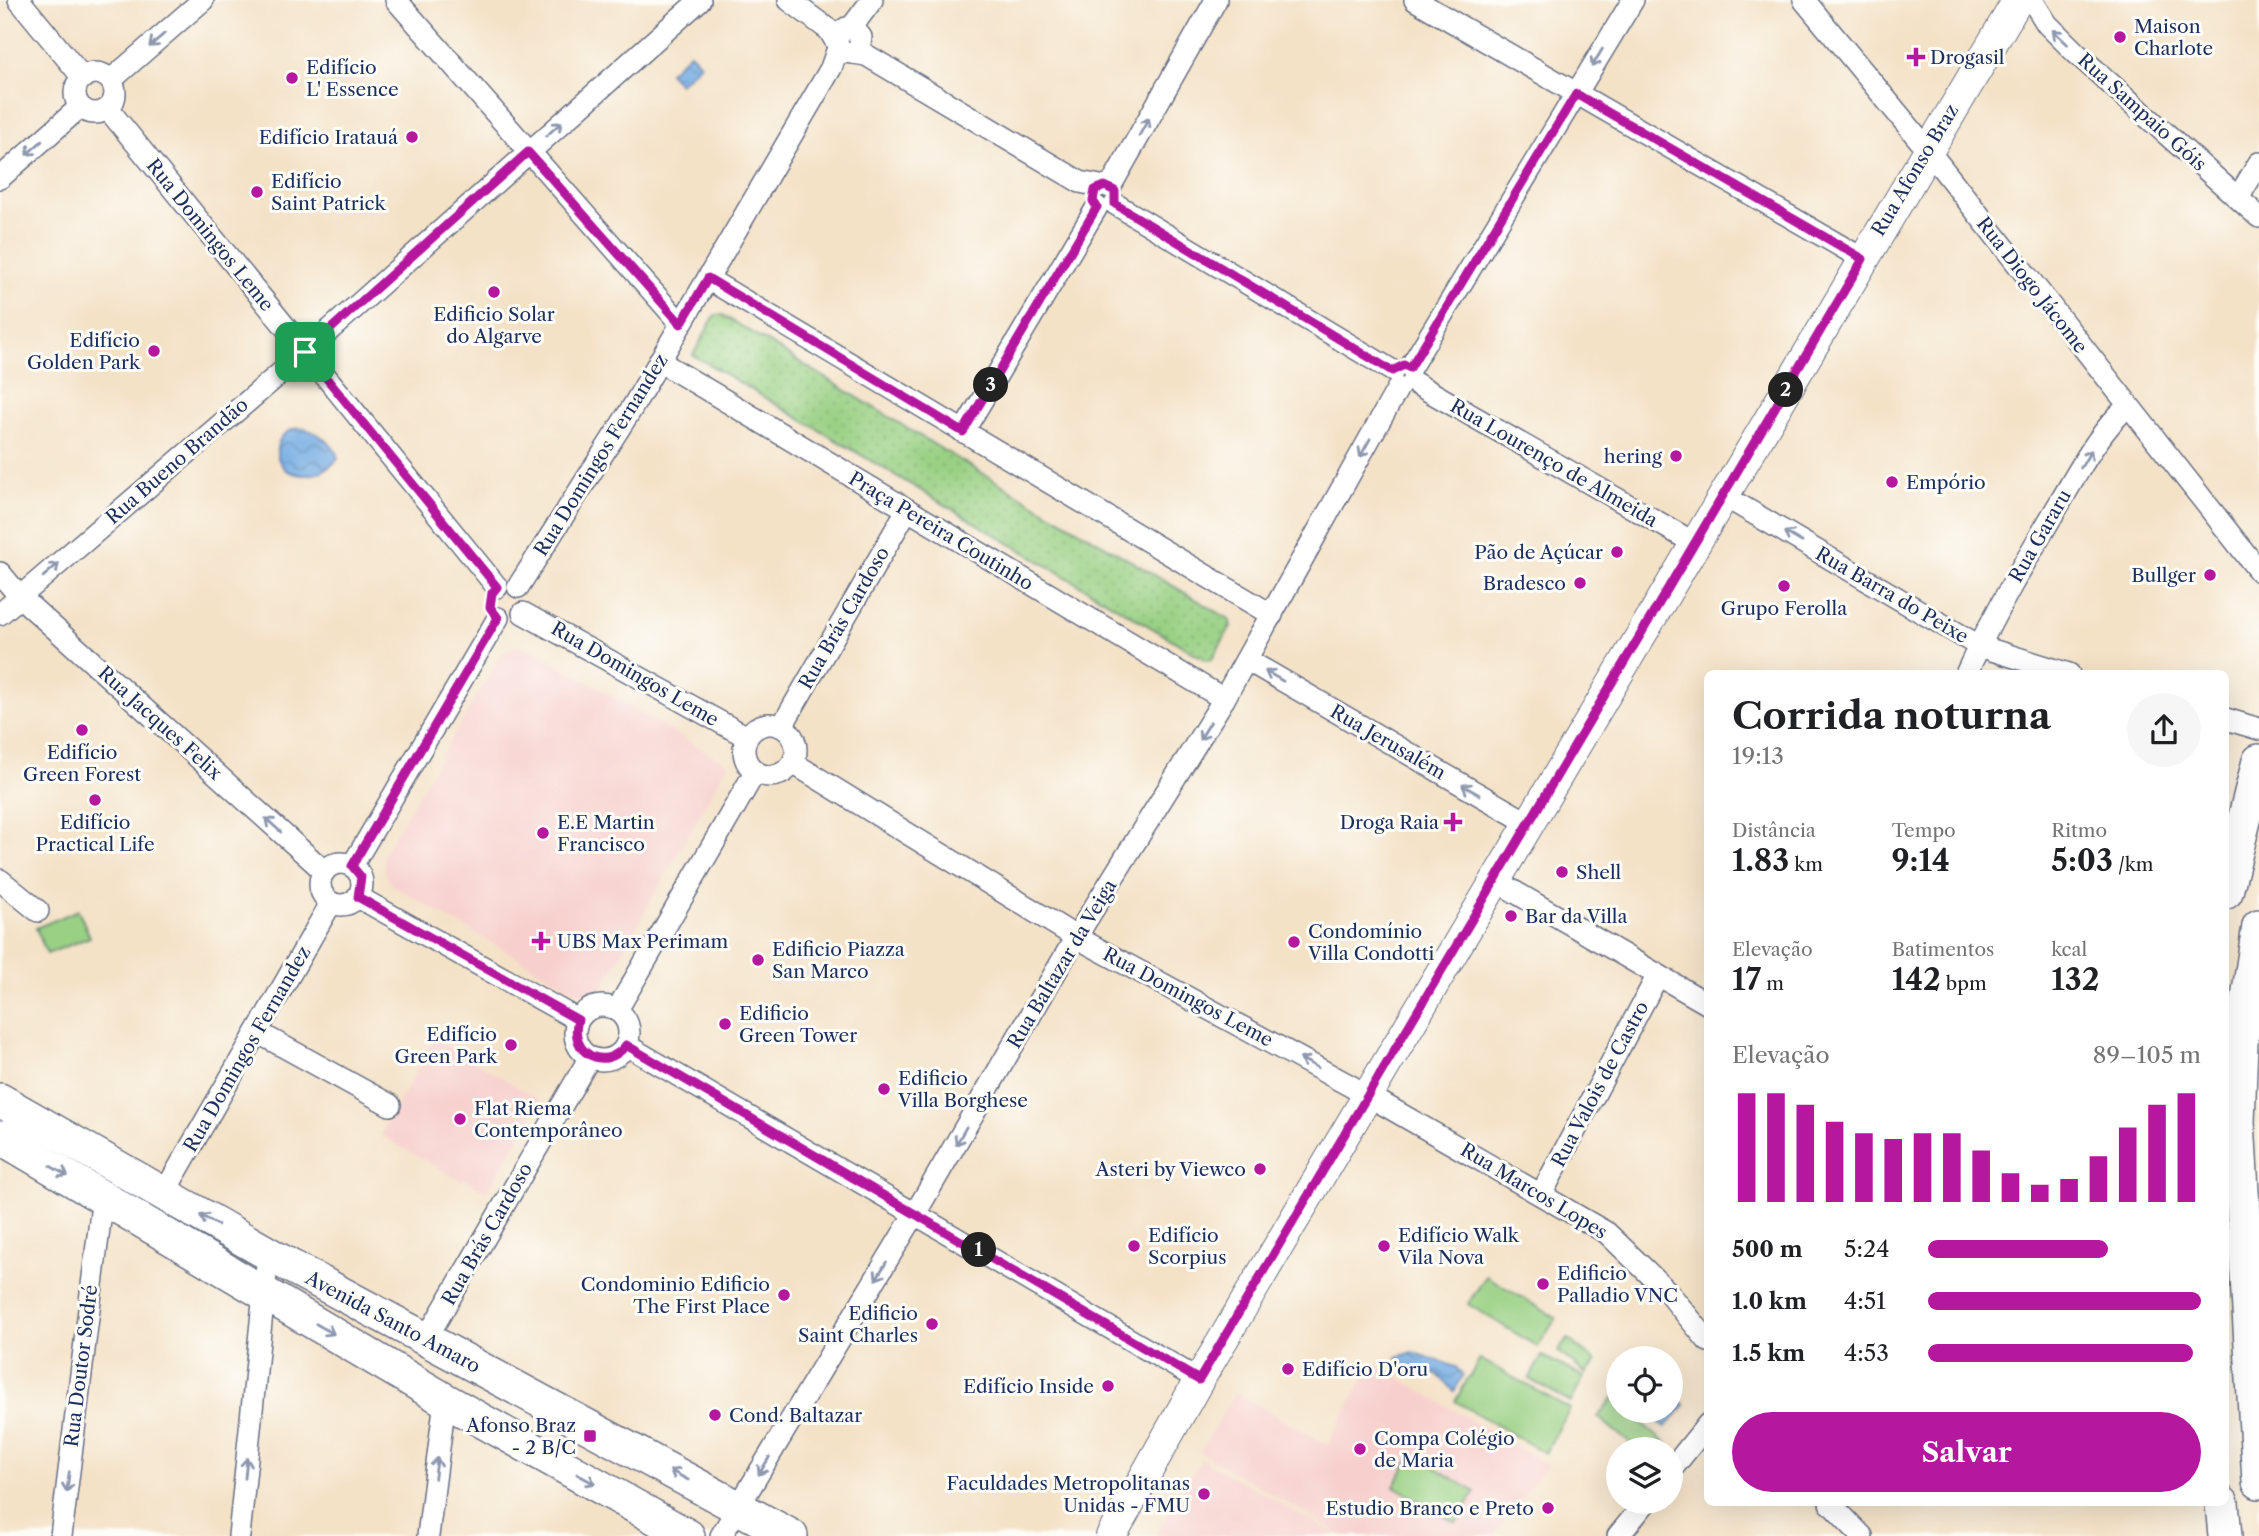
<!DOCTYPE html>
<html lang="pt">
<meta charset="utf-8">
<style>
:root{--surface:#fff;--page:#f6f6f6;--text:#202124;--muted:#757577;--accent:#b5179e}
body{margin:0;font-family:"Libre Caslon Text",serif;background:var(--page);color:var(--text);height:100vh;display:flex;flex-direction:column;font-size:26px;white-space:nowrap}
*{box-sizing:border-box;margin:0}
p{font-size:23px;color:var(--muted)}
.icon{flex:none;width:38px;height:38px;fill:none;stroke:currentColor;stroke-width:2;stroke-linecap:round;stroke-linejoin:round}
.map{position:relative;flex:1;overflow:hidden}
.drawer{position:absolute;left:1704px;top:670px;width:525px;height:836px;display:flex;flex-direction:column;background:var(--surface);border-radius:10px;box-shadow:0 7px 28px #0002}
.drawer>*{flex:none}
.controls{position:absolute;left:1606px;top:1346px;display:grid;gap:14px}
.controls a{display:grid;place-items:center;width:77px;height:77px;border-radius:50%;background:var(--surface);box-shadow:0 7px 28px #0002;font-size:35px}
.pin{position:absolute;display:grid;place-items:center;width:60px;height:60px;color:#fff;margin:-30px;border-radius:14px;box-shadow:0 4px 10px #0006}
.km{position:absolute;width:35px;height:35px;margin:-18px;border-radius:50%;background:#222;color:#fff;font-size:19px;line-height:35px;text-align:center}
.round{display:grid;place-items:center;flex:none;width:74px;height:74px;border-radius:37px;background:var(--page)}
.overview{display:flex;align-items:center;justify-content:space-between;height:119px;padding:0 28px}
h1{font-size:38px;font-weight:700;line-height:52px}
.metrics{display:grid;grid-template-columns:repeat(3,1fr);gap:10px;height:119px;padding:7px 28px}
.metrics div{display:grid;align-content:center}
.metrics b{font-size:30px;font-weight:700}
.metrics small{font-size:19px;font-weight:400}
.metrics p{font-size:19px}
.chart{height:196px;padding:14px 28px}
.chart p{display:flex;justify-content:space-between}
.chart svg{width:100%;height:126px;margin-top:7px;stroke:var(--accent);stroke-width:6}
.action{display:flex;gap:14px;margin-top:auto;padding:14px 28px}
.action a{flex:1;height:80px;border-radius:42px;background:var(--accent);color:#fff;font-size:28px;font-weight:700;line-height:80px;text-align:center}
ul{padding:0 28px;list-style:none;font-size:23px}
li{display:grid;grid-template-columns:112px 84px 1fr;align-items:center;height:52px}
li i{height:18px;border-radius:9px;background:var(--accent)}
.map>svg:first-child{display:block}
.built{fill:#f7d0cd}
.grass{fill:#99d083;stroke:#5a8070;stroke-width:2}
.park{fill:url(#park-dots);stroke:#5a8070;stroke-width:2}
.water{fill:url(#water-waves);stroke:#486ea0;stroke-width:2}
.lines{fill:none;stroke-linecap:round;stroke-linejoin:round}
.street-casing{stroke:#676e83;stroke-width:24}
.secondary-casing{stroke:#676e83;stroke-width:32}
.primary-casing{stroke:#676e83;stroke-width:36}
.street{stroke:#fff;stroke-width:21}
.secondary{stroke:#fff;stroke-width:30}
.primary{stroke:#fff;stroke-width:33}
.oneway{stroke:#8d97ae}
.route-casing{stroke:#fff;stroke-width:14}
.route{stroke:#b5179e;stroke-width:9}
.poi-dot{fill:#b5179e;stroke:#fdfcf7;stroke-width:2.5}
.labels{text-anchor:middle;dominant-baseline:central;stroke-width:6;stroke-linejoin:round;paint-order:stroke}
.poi-label{font-size:19px;fill:#1b2f5e;stroke:#fdfcf7;text-anchor:start}
.street-label{font-size:19px;fill:#1b2f5e;stroke:#fdfcf7}
</style>
<div class="map">
<svg width="2259" height="1536" viewBox="0 0 2259 1536">
<defs>
<pattern id="park-dots" width="8" height="8" patternUnits="userSpaceOnUse" patternTransform="scale(1.75)"><rect width="8" height="8" fill="#99d083"/><path d="M2 2h.1M6 6h.1" fill="none" stroke="#83b374" stroke-width="1.8" stroke-linecap="round"/></pattern>
<pattern id="water-waves" width="16" height="10" patternUnits="userSpaceOnUse" patternTransform="scale(1.75)"><rect width="16" height="10" fill="#74ace3"/><path d="M0 5q4-4 8 0t8 0" fill="none" stroke="#5e8cbb"/></pattern>
</defs>
<rect width="100%" height="100%" fill="#fdfcf7"/>
<filter id="ink" filterUnits="userSpaceOnUse"><feTurbulence type="fractalNoise" baseFrequency=".0143" numOctaves="2"/><feDisplacementMap in="SourceGraphic" scale="14" xChannelSelector="R" yChannelSelector="G"/><feConvolveMatrix kernelMatrix="1 2 1 2 8 2 1 2 1" color-interpolation-filters="sRGB"/></filter>
<filter id="wash" filterUnits="userSpaceOnUse"><feTurbulence type="fractalNoise" baseFrequency=".00686" numOctaves="4" result="noise"/><feDisplacementMap in="SourceGraphic" scale="28" xChannelSelector="R" yChannelSelector="G"/><feGaussianBlur stdDeviation="1.57" result="paint"/><feColorMatrix in="noise" values="0 0 0 0 0 0 0 0 0 0 0 0 0 0 0 0 0 1.4 0 .05"/><feComposite in="paint" operator="in"/></filter>
<g filter="url(#wash)">
<rect width="100%" height="100%" fill="#f4e2c7"/>
<!-- built -->
<g class="built">
<path d="M518,646L537,652L728,764L602,988L591,993H578L392,885L384,871V853L502,653Z"/>
<path d="M435,1038L541,1101L487,1192L463,1178L461,1181L380,1135Z"/>
<path d="M1372,1362L1547,1465L1493,1536H1343L1200,1452L1235,1392L1327,1445Z"/>
<path d="M1201,1459L1339,1536H1155Z"/>
</g>
<!-- grass -->
<g class="grass">
<path d="M78,910L90,937L47,954L36,928Z"/>
<path d="M1486,1276L1556,1318L1538,1347L1468,1304Z"/>
<path d="M1568,1339L1596,1362L1586,1374L1558,1351Z"/>
<path d="M1542,1356L1584,1377L1571,1402L1529,1379Z"/>
<path d="M1480,1359L1570,1409L1545,1453L1455,1401Z"/>
<path d="M1613,1398L1619,1403V1410L1627,1411L1670,1447L1668,1449H1637L1598,1417Z"/>
<path d="M1413,1454L1475,1492L1456,1523L1394,1486Z"/>
</g>
<!-- park -->
<path class="park" d="M715,315H723L938,447L1229,619L1231,626L1212,659L1206,660L693,355Z"/>
<!-- water -->
<g class="water">
<path d="M690,53L701,64L679,84L669,72Z"/>
<path d="M298,428C314,429 335,443 338,459C324,474 305,480 286,470C270,454 276,433 298,428Z"/>
<path d="M1413,1352L1456,1367L1463,1376L1454,1391L1437,1374L1400,1368L1397,1357Z"/>
<path d="M1672,1394L1685,1405L1665,1427L1652,1416L1657,1411L1671,1410Z"/>
</g>
</g>
<g filter="url(#ink)">
<g class="lines">
<!-- street casing -->
<g class="street-casing">
<g id="street">
<path d="M19,0L83,78"/>
<path d="M396,0L681,324"/>
<path d="M789,0L829,30L842,52L853,53L859,49L861,37L855,30L846,28L837,36L836,42"/>
<path d="M1415,0L1863,259"/>
<path d="M1804,0L1927,149L2259,571"/>
<path d="M2032,0L2047,24L2076,53L2259,217"/>
<path d="M851,28L872,0"/>
<path d="M853,53L866,55L1080,182L1100,186"/>
<circle cx="95" cy="93" r="20"/>
<path d="M111,80L203,0"/>
<path d="M108,109L497,587"/>
<path d="M0,178L80,107"/>
<path d="M1110,187L1216,0"/>
<path d="M2238,198L2259,163"/>
<path d="M1115,204L1393,371"/>
<path d="M708,279L1272,615"/>
<path d="M659,361L1224,699"/>
<path d="M1410,368L1633,0"/>
<path d="M1413,382L1696,544"/>
<path d="M963,432L1097,207"/>
<path d="M1724,496L1979,646L2069,674"/>
<path d="M0,573L20,597L324,871"/>
<path d="M518,587L632,408L831,68L838,48"/>
<path d="M523,613L747,737"/>
<path d="M0,614L305,352L700,0"/>
<path d="M1247,660L1530,824"/>
<path d="M1966,674C1994,613 2028,556 2062,499C2081,467 2099,432 2127,407"/>
<path d="M2226,719L2259,729"/>
<circle cx="770" cy="750" r="26"/>
<path d="M782,726L907,510"/>
<path d="M793,763L1076,937L1369,1096L1607,1233L1668,1292L1708,1341"/>
<circle cx="341" cy="884" r="21"/>
<path d="M352,866L498,618"/>
<path d="M0,880L38,911"/>
<path d="M1496,881L1708,1004"/>
<path d="M358,897L578,1020"/>
<circle cx="602" cy="1033" r="27"/>
<path d="M617,1010L755,772"/>
<path d="M257,1032L390,1105"/>
<path d="M626,1045L1199,1380"/>
<path d="M1542,1193L1658,975"/>
<path d="M163,1195L331,903"/>
<path d="M426,1339L590,1057"/>
<path d="M1671,1470L1708,1424"/>
<path d="M1830,1503L1862,1536"/>
<path d="M61,1536L103,1196"/>
<path d="M239,1536L268,1254"/>
<path d="M428,1536L445,1400"/>
<path d="M721,1536L916,1212L1076,937L1224,699L1398,388"/>
<path d="M1618,1536L1646,1502"/>
</g>
</g>
<!-- secondary casing -->
<g class="secondary-casing">
<path id="secondary" d="M1111,1536L1199,1380L2018,0"/>
</g>
<!-- primary casing -->
<g class="primary-casing">
<g id="primary">
<path d="M2226,892L2259,761"/>
<path d="M2259,926L2241,1043L2238,1122L2259,1482"/>
<path d="M0,1100L290,1266L791,1536"/>
<path d="M0,1137L445,1400L688,1536"/>
<path d="M2222,1503L2225,1536"/>
</g>
</g>
<!-- street -->
<use href="#street" class="street"/>
<!-- secondary -->
<use href="#secondary" class="secondary"/>
<!-- primary -->
<use href="#primary" class="primary"/>
</g>
<!-- one-way arrows -->
<defs><path id="oneway-shaft" d="M-6 0H5M1.5-3L5.5 0L1.5 3" fill="none" stroke-width="1.6" stroke-linecap="round" stroke-linejoin="round" transform="scale(1.75)"/></defs>
<g class="oneway">
<use href="#oneway-shaft" transform="translate(2060 37) rotate(-136)"/>
<use href="#oneway-shaft" transform="translate(157 40) rotate(139)"/>
<use href="#oneway-shaft" transform="translate(1597 58) rotate(121)"/>
<use href="#oneway-shaft" transform="translate(1144 127) rotate(-61)"/>
<use href="#oneway-shaft" transform="translate(554 129) rotate(-42)"/>
<use href="#oneway-shaft" transform="translate(34 148) rotate(139)"/>
<use href="#oneway-shaft" transform="translate(1365 448) rotate(119)"/>
<use href="#oneway-shaft" transform="translate(2086 459) rotate(-59)"/>
<use href="#oneway-shaft" transform="translate(1793 537) rotate(-150)"/>
<use href="#oneway-shaft" transform="translate(51 570) rotate(-41)"/>
<use href="#oneway-shaft" transform="translate(1274 676) rotate(-150)"/>
<use href="#oneway-shaft" transform="translate(1205 731) rotate(122)"/>
<use href="#oneway-shaft" transform="translate(1471 790) rotate(-150)"/>
<use href="#oneway-shaft" transform="translate(273 825) rotate(-138)"/>
<use href="#oneway-shaft" transform="translate(1309 1063) rotate(-152)"/>
<use href="#oneway-shaft" transform="translate(961 1136) rotate(120)"/>
<use href="#oneway-shaft" transform="translate(59 1171) rotate(30)"/>
<use href="#oneway-shaft" transform="translate(209 1220) rotate(-151)"/>
<use href="#oneway-shaft" transform="translate(881 1271) rotate(121)"/>
<use href="#oneway-shaft" transform="translate(325 1329) rotate(30)"/>
<use href="#oneway-shaft" transform="translate(764 1466) rotate(121)"/>
<use href="#oneway-shaft" transform="translate(246 1468) rotate(-84)"/>
<use href="#oneway-shaft" transform="translate(436 1468) rotate(-83)"/>
<use href="#oneway-shaft" transform="translate(679 1475) rotate(-152)"/>
<use href="#oneway-shaft" transform="translate(586 1479) rotate(29)"/>
<use href="#oneway-shaft" transform="translate(68 1482) rotate(97)"/>
</g>
</g>
<g class="lines" filter="url(#ink)">
<!-- route casing -->
<g class="route-casing">
<path id="route" d="M1576,94L1863,259L1199,1380L626,1045C605,1073 568,1053 578,1020L358,897L361,877L352,866L498,618L490,607L492,593L497,587L305,352L528,152L681,324L708,278L963,432L1097,207L1093,201L1095,190L1105,186L1115,191V204L1392,371L1404,365L1410,368Z"/>
</g>
<!-- route -->
<use href="#route" class="route"/>
</g>
<!-- markers -->
<g class="poi-dot">
<circle cx="2120" cy="37" r="7"/>
<path d="M1912.5 46.5h7v7h7v7h-7v7h-7v-7h-7v-7h7z"/>
<circle cx="292" cy="78" r="7"/>
<circle cx="412" cy="137" r="7"/>
<circle cx="257" cy="192" r="7"/>
<circle cx="494" cy="292" r="7"/>
<circle cx="154" cy="351" r="7"/>
<circle cx="1676" cy="456" r="7"/>
<circle cx="1892" cy="482" r="7"/>
<circle cx="1617" cy="552" r="7"/>
<circle cx="2210" cy="575" r="7"/>
<circle cx="1580" cy="583" r="7"/>
<circle cx="1784" cy="586" r="7"/>
<circle cx="82" cy="730" r="7"/>
<circle cx="95" cy="800" r="7"/>
<path d="M1449.5 811.5h7v7h7v7h-7v7h-7v-7h-7v-7h7z"/>
<circle cx="543" cy="833" r="7"/>
<circle cx="1562" cy="872" r="7"/>
<circle cx="1511" cy="916" r="7"/>
<path d="M537.5 930.5h7v7h7v7h-7v7h-7v-7h-7v-7h7z"/>
<circle cx="1294" cy="942" r="7"/>
<circle cx="758" cy="960" r="7"/>
<circle cx="725" cy="1024" r="7"/>
<circle cx="511" cy="1045" r="7"/>
<circle cx="884" cy="1089" r="7"/>
<circle cx="460" cy="1119" r="7"/>
<circle cx="1260" cy="1169" r="7"/>
<circle cx="1134" cy="1246" r="7"/>
<circle cx="1384" cy="1246" r="7"/>
<circle cx="1543" cy="1284" r="7"/>
<circle cx="784" cy="1295" r="7"/>
<circle cx="932" cy="1324" r="7"/>
<circle cx="1288" cy="1369" r="7"/>
<circle cx="1108" cy="1386" r="7"/>
<circle cx="715" cy="1415" r="7"/>
<rect x="583" y="1429" width="14" height="14" rx="3.5"/>
<circle cx="1360" cy="1449" r="7"/>
<circle cx="1204" cy="1494" r="7"/>
<circle cx="1548" cy="1508" r="7"/>
</g>
<g class="labels">
<!-- poi labels -->
<g class="poi-label">
<text x="2134" y="26">Maison<tspan x="2134" dy="22">Charlote</tspan></text>
<text x="1930" y="57">Drogasil</text>
<text x="306" y="67">Edifício<tspan x="306" dy="22">L' Essence</tspan></text>
<text x="398" y="137" text-anchor="end">Edifício Iratauá</text>
<text x="271" y="181">Edifício<tspan x="271" dy="22">Saint Patrick</tspan></text>
<text x="494" y="314" text-anchor="middle">Edificio Solar<tspan x="494" dy="22">do Algarve</tspan></text>
<text x="140" y="340" text-anchor="end">Edifício<tspan x="140" dy="22">Golden Park</tspan></text>
<text x="1662" y="456" text-anchor="end">hering</text>
<text x="1906" y="482">Empório</text>
<text x="1603" y="552" text-anchor="end">Pão de Açúcar</text>
<text x="2196" y="575" text-anchor="end">Bullger</text>
<text x="1566" y="583" text-anchor="end">Bradesco</text>
<text x="1784" y="608" text-anchor="middle">Grupo Ferolla</text>
<text x="82" y="752" text-anchor="middle">Edifício<tspan x="82" dy="22">Green Forest</tspan></text>
<text x="95" y="822" text-anchor="middle">Edifício<tspan x="95" dy="22">Practical Life</tspan></text>
<text x="557" y="822">E.E Martin<tspan x="557" dy="22">Francisco</tspan></text>
<text x="1439" y="822" text-anchor="end">Droga Raia</text>
<text x="1576" y="872">Shell</text>
<text x="1525" y="916">Bar da Villa</text>
<text x="1308" y="931">Condomínio<tspan x="1308" dy="22">Villa Condotti</tspan></text>
<text x="557" y="941">UBS Max Perimam</text>
<text x="772" y="949">Edificio Piazza<tspan x="772" dy="22">San Marco</tspan></text>
<text x="739" y="1013">Edificio<tspan x="739" dy="22">Green Tower</tspan></text>
<text x="497" y="1034" text-anchor="end">Edifício<tspan x="497" dy="22">Green Park</tspan></text>
<text x="898" y="1078">Edificio<tspan x="898" dy="22">Villa Borghese</tspan></text>
<text x="474" y="1108">Flat Riema<tspan x="474" dy="22">Contemporâneo</tspan></text>
<text x="1246" y="1169" text-anchor="end">Asteri by Viewco</text>
<text x="1148" y="1235">Edifício<tspan x="1148" dy="22">Scorpius</tspan></text>
<text x="1398" y="1235">Edifício Walk<tspan x="1398" dy="22">Vila Nova</tspan></text>
<text x="1557" y="1273">Edificio<tspan x="1557" dy="22">Palladio VNC</tspan></text>
<text x="770" y="1284" text-anchor="end">Condominio Edificio<tspan x="770" dy="22">The First Place</tspan></text>
<text x="918" y="1313" text-anchor="end">Edificio<tspan x="918" dy="22">Saint Charles</tspan></text>
<text x="1302" y="1369">Edifício D'oru</text>
<text x="1094" y="1386" text-anchor="end">Edifício Inside</text>
<text x="729" y="1415">Cond. Baltazar</text>
<text x="576" y="1425" text-anchor="end">Afonso Braz<tspan x="576" dy="22">- 2 B/C</tspan></text>
<text x="1374" y="1438">Compa Colégio<tspan x="1374" dy="22">de Maria</tspan></text>
<text x="1190" y="1483" text-anchor="end">Faculdades Metropolitanas<tspan x="1190" dy="22">Unidas - FMU</tspan></text>
<text x="1534" y="1508" text-anchor="end">Estudio Branco e Preto</text>
</g>
<!-- street labels -->
<g class="street-label">
<text transform="translate(2142 112) rotate(42)">Rua Sampaio Góis</text>
<text transform="translate(1915 170) rotate(-59)">Rua Afonso Braz</text>
<text transform="translate(210 235) rotate(51)">Rua Domingos Leme</text>
<text transform="translate(2032 285) rotate(52)">Rua Diogo Jácome</text>
<text transform="translate(601 455) rotate(-58)">Rua Domingos Fernandez</text>
<text transform="translate(177 461) rotate(-41)">Rua Bueno Brandão</text>
<text transform="translate(1554 463) rotate(30)">Rua Lourenço de Almeida</text>
<text transform="translate(941 531) rotate(31)">Praça Pereira Coutinho</text>
<text transform="translate(2040 536) rotate(-60)">Rua Gararu</text>
<text transform="translate(1892 595) rotate(30)">Rua Barra do Peixe</text>
<text transform="translate(844 618) rotate(-60)">Rua Brás Cardoso</text>
<text transform="translate(635 674) rotate(30)">Rua Domingos Leme</text>
<text transform="translate(160 723) rotate(42)">Rua Jacques Felix</text>
<text transform="translate(1388 742) rotate(30)">Rua Jerusalém</text>
<text transform="translate(1062 964) rotate(-59)">Rua Baltazar da Veiga</text>
<text transform="translate(1188 997) rotate(28)">Rua Domingos Leme</text>
<text transform="translate(247 1049) rotate(-60)">Rua Domingos Fernandez</text>
<text transform="translate(1600 1084) rotate(-62)">Rua Valois de Castro</text>
<text transform="translate(1534 1191) rotate(31)">Rua Marcos Lopes</text>
<text transform="translate(487 1234) rotate(-60)">Rua Brás Cardoso</text>
<text transform="translate(393 1322) rotate(28)">Avenida Santo Amaro</text>
<text transform="translate(81 1366) rotate(-83)">Rua Doutor Sodré</text>
</g>
</g>
</svg>
<div class="controls">
<a><svg class="icon" aria-label="locate" viewBox="0 0 24 24"><circle cx="12" cy="12" r="6"/><path d="M12 2v4M12 18v4M2 12h4M18 12h4"/></svg></a>
<a><svg class="icon" aria-label="layers" viewBox="0 0 24 24"><path d="M12 4l9 5-9 5-9-5zM3 14l9 5 9-5"/></svg></a>
</div>
<div class="pin" style="left:305px;top:352px;background:#1e9e55"><svg class="icon" aria-label="arrive" viewBox="0 0 24 24"><path d="M6 21V4h12l-3 4 3 4H6"/></svg></div>
<b class="km" style="left:979px;top:1250px">1</b>
<b class="km" style="left:1786px;top:390px">2</b>
<b class="km" style="left:991px;top:385px">3</b>
<section class="drawer">
<div class="overview"><div><h1>Corrida noturna</h1><p>19:13</p></div><a class="round"><svg class="icon" aria-label="share" viewBox="0 0 24 24"><path d="M12 15V3M7 8l5-5 5 5M5 13v7h14v-7"/></svg></a></div>
<div class="metrics">
<div><p>Distância</p><b>1.83<small> km</small></b></div>
<div><p>Tempo</p><b>9:14</b></div>
<div><p>Ritmo</p><b>5:03<small> /km</small></b></div>
</div>
<div class="metrics">
<div><p>Elevação</p><b>17<small> m</small></b></div>
<div><p>Batimentos</p><b>142<small> bpm</small></b></div>
<div><p>kcal</p><b>132</b></div>
</div>
<div class="chart"><p><span>Elevação</span>89–105 m</p>
<svg viewBox="0 0 160 44" preserveAspectRatio="none"><path d="M5 44V6M15 44V6M25 44V10M35 44V16M45 44V20M55 44V22M65 44V20M75 44V20M85 44V26M95 44V34M105 44V38M115 44V36M125 44V28M135 44V18M145 44V10M155 44V6"/></svg>
</div>
<ul>
<li><b>500 m</b>5:24<i style="width:66%"></i></li>
<li><b>1.0 km</b>4:51<i style="width:100%"></i></li>
<li><b>1.5 km</b>4:53<i style="width:97%"></i></li>
</ul>
<div class="action"><a>Salvar</a></div>
</section>
</div>
